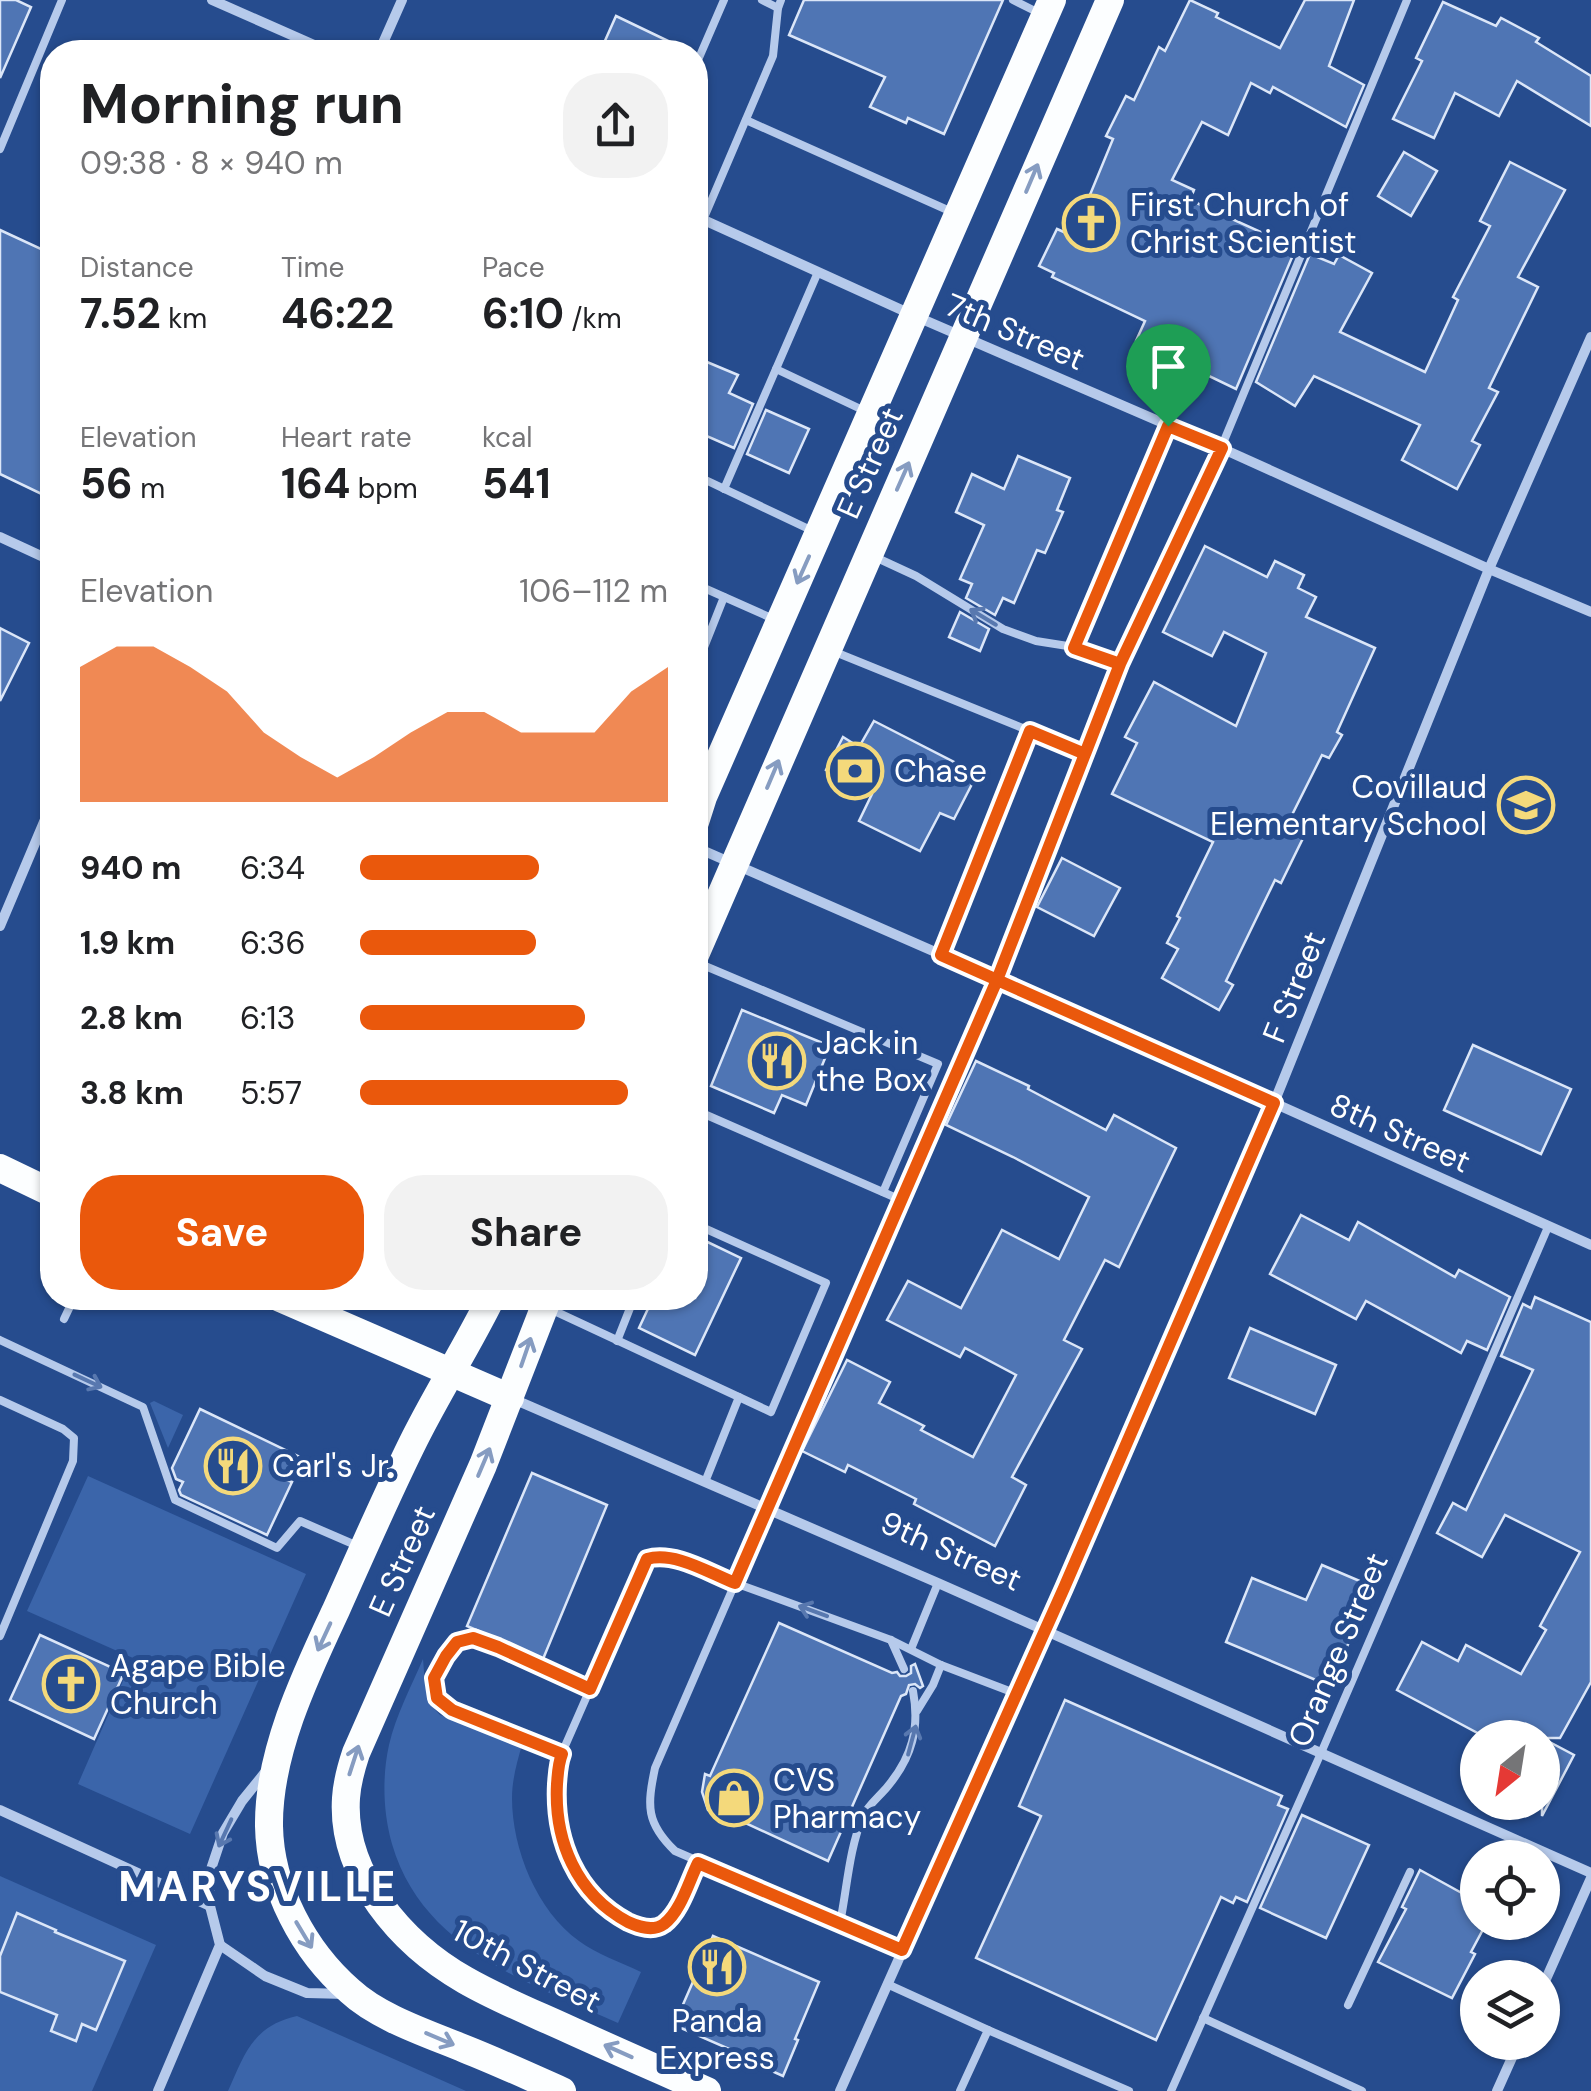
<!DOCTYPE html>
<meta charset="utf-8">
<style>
:root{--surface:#fff;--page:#f2f2f2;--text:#202124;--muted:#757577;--accent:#ea580c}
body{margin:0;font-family:"DM Sans",sans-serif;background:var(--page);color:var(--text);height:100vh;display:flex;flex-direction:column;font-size:38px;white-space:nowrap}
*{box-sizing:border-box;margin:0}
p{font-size:32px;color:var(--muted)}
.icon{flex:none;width:55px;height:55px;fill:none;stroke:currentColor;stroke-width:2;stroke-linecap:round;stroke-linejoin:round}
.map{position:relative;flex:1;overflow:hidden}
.panel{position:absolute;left:40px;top:40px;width:668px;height:1270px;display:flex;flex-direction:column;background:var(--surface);border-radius:40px;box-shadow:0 2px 8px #0004}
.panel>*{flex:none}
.needle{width:65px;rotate:210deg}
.tools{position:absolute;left:1460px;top:1720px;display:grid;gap:20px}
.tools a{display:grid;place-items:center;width:100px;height:100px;border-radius:50%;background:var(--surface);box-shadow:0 2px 8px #0004;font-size:50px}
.pin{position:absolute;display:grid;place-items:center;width:85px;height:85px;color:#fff;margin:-102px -42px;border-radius:50% 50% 50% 0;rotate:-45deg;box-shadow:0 0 10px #0007}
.pin .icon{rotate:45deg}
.round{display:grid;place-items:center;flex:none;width:105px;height:105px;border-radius:40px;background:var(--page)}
.head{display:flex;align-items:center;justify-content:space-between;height:170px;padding:0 40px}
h1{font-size:55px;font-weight:700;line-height:75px}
.metrics{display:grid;grid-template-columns:repeat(3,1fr);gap:15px;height:170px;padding:10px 40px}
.metrics div{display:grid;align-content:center}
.metrics b{font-size:42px;font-weight:700}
.metrics small{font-size:28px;font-weight:400}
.metrics p{font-size:28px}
.chart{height:280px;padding:20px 40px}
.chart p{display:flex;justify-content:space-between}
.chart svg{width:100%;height:180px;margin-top:10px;fill:var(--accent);opacity:.7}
.primary-button{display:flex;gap:20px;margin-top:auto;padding:20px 40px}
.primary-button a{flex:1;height:115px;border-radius:40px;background:var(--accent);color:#fff;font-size:40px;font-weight:700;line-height:115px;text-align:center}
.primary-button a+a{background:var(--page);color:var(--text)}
ul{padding:0 40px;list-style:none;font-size:32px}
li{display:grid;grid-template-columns:160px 120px 1fr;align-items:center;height:75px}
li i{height:25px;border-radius:12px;background:var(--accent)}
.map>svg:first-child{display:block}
.green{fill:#3b65aa}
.building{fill:#4f75b4;stroke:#dbe6f8;stroke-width:2.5}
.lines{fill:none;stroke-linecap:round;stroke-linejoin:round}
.service{stroke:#b6caeb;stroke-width:8}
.minor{stroke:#b6caeb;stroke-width:10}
.trunk{stroke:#fcfeff;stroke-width:28}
.oneway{stroke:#869cc1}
.oneway2{stroke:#5878af}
.route-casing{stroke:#fff;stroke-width:20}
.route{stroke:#ea580c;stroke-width:12}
.labels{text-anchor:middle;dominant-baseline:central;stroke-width:10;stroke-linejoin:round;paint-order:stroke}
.poi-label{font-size:32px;fill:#fff;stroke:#264c8e;text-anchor:start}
.street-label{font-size:32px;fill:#fff;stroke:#264c8e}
.district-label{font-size:42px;font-weight:bold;letter-spacing:2.5px;fill:#fff;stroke:#264c8e}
</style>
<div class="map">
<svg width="1591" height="2091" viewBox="0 0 1591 2091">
<rect width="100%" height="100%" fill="#264c8e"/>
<!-- green -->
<g class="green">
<path d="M154,1401L183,1415L168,1448L150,1403Z"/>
<path d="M88,1476L306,1574L190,1834L78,1784L133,1658L27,1611Z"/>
<path d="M423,1659C425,1681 424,1699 440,1715L522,1745C517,1762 512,1780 512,1798C512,1849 537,1911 579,1941C597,1954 620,1962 641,1972L618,2023C528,1983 422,1948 392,1844C383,1812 382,1777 389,1745C396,1715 411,1687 423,1659Z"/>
<path d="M0,1876L156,1945L92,2091H0Z"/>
<path d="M297,2016L466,2091H228C245,2053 253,2026 297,2016Z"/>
</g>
<!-- building -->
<g class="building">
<path d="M0,0H16L31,7L0,78Z"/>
<path d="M804,0H1003L944,134L908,118L906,123L870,107L885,77L789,35Z"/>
<path d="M1190,0L1218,13L1216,17L1280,48L1305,0H1354L1329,66L1364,85L1346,127L1273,87L1270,93L1251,83L1228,135L1202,122L1172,180L1194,190L1190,200L1296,248L1236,389L1136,341L1145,321L1052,277L1054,273L1039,266L1057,229L1073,236L1113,139L1106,136L1126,96L1134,100L1159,47L1165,51Z"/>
<path d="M1443,2L1496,26L1501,18L1539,38L1536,42L1591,76V126L1517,81L1499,116L1455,93L1434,138L1393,119L1422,61L1416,58Z"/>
<path d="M616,16L691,52H600Z"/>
<path d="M1404,152L1437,171L1411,216L1378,196Z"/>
<path d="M1510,162L1565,190L1518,277L1538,287L1489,388L1498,392L1472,441L1480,445L1457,489L1402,460L1420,425L1314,376L1295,406L1256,382L1310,254L1334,264L1339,255L1372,273L1340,332L1425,372L1458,300L1453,297L1490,226L1480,221Z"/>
<path d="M0,230L52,254V499L0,474Z"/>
<path d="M695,357L738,375L729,393L753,404L734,448L695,431Z"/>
<path d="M766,410L809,429L789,473L747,454Z"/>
<path d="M1018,456L1070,478L1057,510L1063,512L1045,553L1037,550L1014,603L1003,598L995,615L966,598L972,584L960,579L984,525L956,512L972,474L1004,489Z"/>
<path d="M1205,546L1267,577L1275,561L1304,575L1298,588L1316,597L1306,617L1375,648L1337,732L1342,735L1329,758L1322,755L1288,823L1306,832L1281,883L1275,880L1226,981L1233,985L1219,1010L1162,978L1178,949L1167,943L1180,918L1177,916L1213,842L1112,794L1137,743L1125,737L1154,682L1236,726L1266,653L1224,632L1212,656L1163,632Z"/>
<path d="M960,612L989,629L980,651L949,637Z"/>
<path d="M0,628L29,643L0,701Z"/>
<path d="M874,721L960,765L955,775L972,784L954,819L940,813L920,851L859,821L872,794L826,770L843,737L859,747Z"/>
<path d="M1062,858L1120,888L1094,936L1037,907Z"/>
<path d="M742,1010L830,1046L806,1105L782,1095L774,1113L711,1086Z"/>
<path d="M1473,1045L1571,1089L1541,1154L1444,1110Z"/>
<path d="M976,1061L1029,1086L1028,1089L1106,1130L1114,1115L1176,1148L1119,1267L1105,1260L1064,1340L1082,1349L1012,1477L1026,1485L995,1546L914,1504L916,1499L848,1465L845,1472L802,1451L847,1360L890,1382L879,1403L924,1426L921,1430L973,1457L1016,1375L965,1348L960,1357L887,1320L908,1281L961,1308L1002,1230L1059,1259L1089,1197L1013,1157L946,1125Z"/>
<path d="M1301,1215L1349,1240L1358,1222L1455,1277L1459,1270L1510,1297L1487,1350L1467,1341L1461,1353L1366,1301L1356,1319L1270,1274Z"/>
<path d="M695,1236L741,1258L695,1355L639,1328L653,1298H695Z"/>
<path d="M1535,1297L1591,1322V1682L1560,1738H1487L1397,1690L1422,1642L1458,1661L1466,1645L1521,1674L1546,1630L1540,1626L1580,1552L1505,1515L1482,1557L1437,1533L1453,1503L1466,1510L1533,1370L1501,1356L1523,1304L1531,1308Z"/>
<path d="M1250,1328L1336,1365L1315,1414L1229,1378Z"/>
<path d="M200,1409L298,1456L287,1480L292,1482L267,1535L181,1495L179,1490L183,1482L176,1479L172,1468Z"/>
<path d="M532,1473L607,1505L543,1659L467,1626Z"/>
<path d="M1322,1565L1362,1582L1354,1600L1365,1605L1330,1686L1226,1642L1252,1578L1306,1600Z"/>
<path d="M779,1623L892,1673L897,1672L900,1676H906L911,1673V1666L915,1664L923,1686L920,1688L915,1684L909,1685L906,1694L901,1696L828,1861L726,1814L723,1822L708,1810L702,1792L705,1774L710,1776Z"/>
<path d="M40,1635L124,1673L94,1739L10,1700Z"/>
<path d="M1065,1700L1282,1796L1278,1805L1288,1809L1247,1902L1236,1897L1233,1903L1221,1897L1156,2040L976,1958L1041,1816L1019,1806Z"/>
<path d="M1542,1738L1574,1755L1542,1816Z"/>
<path d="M1302,1815L1369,1845L1326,1938L1260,1908Z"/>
<path d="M1420,1870L1478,1902V1922H1487L1471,1952L1475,1954L1452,1998L1378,1962L1406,1909L1402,1907Z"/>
<path d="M17,1913L56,1930L55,1932L125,1961L96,2030L82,2024L76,2041L51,2031L57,2015L0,1992V1956Z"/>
<path d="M713,1936L819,1982L795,2039L798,2040L783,2076L749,2061L750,2058L674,2025Z"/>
</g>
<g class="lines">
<!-- service -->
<g class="service">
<path d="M762,0L778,8"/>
<path d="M1013,0L1041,14"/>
<path d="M695,67L724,0"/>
<path d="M746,120L952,212"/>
<path d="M0,149L62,0"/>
<path d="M703,220L773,56L778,8L781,0"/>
<path d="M776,369L867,412"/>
<path d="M695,475L815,532"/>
<path d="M724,489L818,272"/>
<path d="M875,557L916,576L1003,629L1036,641L1074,647"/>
<path d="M695,584L776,620"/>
<path d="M835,652L1030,731"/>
<path d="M1120,665L1074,647L1168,426"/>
<path d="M695,670L724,597"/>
<path d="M941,955L1030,731L1085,754"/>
<path d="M698,963L938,1064L883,1192"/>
<path d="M695,1110L901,1200"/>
<path d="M548,1308L771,1412L826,1283L695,1224"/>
<path d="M64,1319L74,1298"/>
<path d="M0,1340L143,1407L175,1500L277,1548L300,1521L360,1547"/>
<path d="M617,1341L634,1298"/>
<path d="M0,1400L63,1429L74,1438L73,1461L0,1636"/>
<path d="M705,1482L739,1397"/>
<path d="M891,1640L904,1669"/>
<path d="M911,1649L938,1583"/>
<path d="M917,1711L933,1685L941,1665"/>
<path d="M562,1754L452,1711L437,1698L434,1678L445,1655L457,1642L473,1638L498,1647L590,1689"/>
<path d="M698,1863L674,1912L662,1926L646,1929L629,1922L601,1905L575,1870L563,1844L556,1807L558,1762L647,1559L658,1556L674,1558L735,1583L891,1640L941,1665L1017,1694"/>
<path d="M840,1923C847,1889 849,1849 863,1816C868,1805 880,1796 888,1786C912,1757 920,1728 913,1691"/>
<path d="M903,1950L675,1851C646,1823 647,1806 655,1768L997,979L1120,665L1221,448L1407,0"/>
<path d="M887,1984L988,2030L960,2091"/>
<path d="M1348,2005L1410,1872"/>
<path d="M1203,2018L1362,2091"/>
<path d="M988,2030L1129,2091"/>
<path d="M1171,2091L1321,1753L1548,1227"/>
</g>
<!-- minor -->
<g class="minor">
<path d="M212,0L330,52"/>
<path d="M379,52L402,0"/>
<path d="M695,216L915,316L1221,448L1489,569L1591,612"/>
<path d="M0,537L52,561"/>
<path d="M695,847L997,979L1591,1245"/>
<path d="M0,926L52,803"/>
<path d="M511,1398L938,1583L1591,1873"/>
<path d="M0,1810L210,1906"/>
<path d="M220,1945L265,1976L307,1993L346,1994"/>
<path d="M1542,1988L1591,1878"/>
<path d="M158,2091L220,1945L210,1906V1872L223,1833L242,1801L267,1770"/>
<path d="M840,2091L1076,1561L1274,1103L1489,569L1591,337"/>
<path d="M1497,2091L1519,2042"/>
</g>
<!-- trunk -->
<g class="trunk">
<path d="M695,822L703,797L1052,0"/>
<path d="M695,955L1110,0"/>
<path d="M0,1168L52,1193"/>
<path d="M280,1298L510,1398"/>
<path d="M491,1298C468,1345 439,1390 415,1438C387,1494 362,1552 336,1610C306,1674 268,1753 269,1826C270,1888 304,1951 350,1991C379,2018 429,2034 465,2049C498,2062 530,2077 562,2091"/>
<path d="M548,1298L483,1465L356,1753C351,1768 347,1782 346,1798C341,1875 402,1944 465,1980C498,1999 533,2013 568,2029C614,2050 660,2070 707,2091"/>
</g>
</g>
<!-- one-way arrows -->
<defs><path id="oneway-shaft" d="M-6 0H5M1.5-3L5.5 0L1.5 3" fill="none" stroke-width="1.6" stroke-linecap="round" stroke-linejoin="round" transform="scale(2.5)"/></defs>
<g class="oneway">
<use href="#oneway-shaft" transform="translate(1032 178) rotate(-67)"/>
<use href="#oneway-shaft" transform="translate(903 476) rotate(-66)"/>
<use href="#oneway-shaft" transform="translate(803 570) rotate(114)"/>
<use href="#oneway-shaft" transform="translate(773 774) rotate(-67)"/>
<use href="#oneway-shaft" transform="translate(526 1352) rotate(-71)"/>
<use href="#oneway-shaft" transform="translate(484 1462) rotate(-67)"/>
<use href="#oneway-shaft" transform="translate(324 1637) rotate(115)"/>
<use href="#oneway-shaft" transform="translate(354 1760) rotate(-72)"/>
<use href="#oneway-shaft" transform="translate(304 1935) rotate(59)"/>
<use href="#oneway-shaft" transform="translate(440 2039) rotate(23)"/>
<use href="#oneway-shaft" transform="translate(618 2051) rotate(-156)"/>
</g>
<g class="oneway2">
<use href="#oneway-shaft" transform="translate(983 617) rotate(-149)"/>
<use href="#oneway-shaft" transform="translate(88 1381) rotate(25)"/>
<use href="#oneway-shaft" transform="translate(813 1611) rotate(-160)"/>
<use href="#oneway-shaft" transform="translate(912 1740) rotate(-75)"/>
<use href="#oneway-shaft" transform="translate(225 1833) rotate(115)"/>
</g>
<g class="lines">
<!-- route casing -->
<g class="route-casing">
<path id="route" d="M1168,426L1074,648L1120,664L997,980L735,1583C709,1573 675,1551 647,1559L590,1689L498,1647L473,1638L457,1642L446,1656L434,1678L437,1698L452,1710L562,1754C558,1764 558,1773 557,1784C554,1840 576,1894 628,1922C639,1927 653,1932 664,1924C681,1911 689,1881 698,1863L902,1950L1064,1588L1274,1103C1163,1053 1052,1004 941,955L1030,731L1085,754L1120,664L1222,448L1168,426"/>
</g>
<!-- route -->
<use href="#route" class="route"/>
</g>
<!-- icons -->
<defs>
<g id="church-ring" transform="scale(2.875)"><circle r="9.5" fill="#264c8e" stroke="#f4d97b" stroke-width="1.5"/><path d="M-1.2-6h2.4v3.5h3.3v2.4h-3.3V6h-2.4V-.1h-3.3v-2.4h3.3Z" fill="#f4d97b"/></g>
<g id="bank-ring" transform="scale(2.875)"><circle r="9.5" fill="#264c8e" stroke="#f4d97b" stroke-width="1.5"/><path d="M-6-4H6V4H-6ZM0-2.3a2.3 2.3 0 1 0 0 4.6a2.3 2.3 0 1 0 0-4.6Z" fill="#f4d97b"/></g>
<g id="school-ring" transform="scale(2.875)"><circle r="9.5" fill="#264c8e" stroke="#f4d97b" stroke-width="1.5"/><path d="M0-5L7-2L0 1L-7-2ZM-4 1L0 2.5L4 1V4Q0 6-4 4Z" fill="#f4d97b"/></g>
<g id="restaurant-ring" transform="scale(2.875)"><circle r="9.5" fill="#264c8e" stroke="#f4d97b" stroke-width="1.5"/><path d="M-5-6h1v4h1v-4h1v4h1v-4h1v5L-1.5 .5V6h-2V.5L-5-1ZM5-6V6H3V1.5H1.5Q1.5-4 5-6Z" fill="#f4d97b"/></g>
<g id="shop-ring" transform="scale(2.875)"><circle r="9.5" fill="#264c8e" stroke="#f4d97b" stroke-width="1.5"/><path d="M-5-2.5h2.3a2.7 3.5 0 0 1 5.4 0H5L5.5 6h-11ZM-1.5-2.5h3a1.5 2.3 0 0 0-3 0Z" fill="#f4d97b"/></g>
</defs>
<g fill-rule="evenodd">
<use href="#church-ring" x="1091" y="223"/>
<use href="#bank-ring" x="855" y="771"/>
<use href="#school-ring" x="1526" y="805"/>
<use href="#restaurant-ring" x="777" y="1061"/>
<use href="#restaurant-ring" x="233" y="1466"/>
<use href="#church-ring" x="71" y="1684"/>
<use href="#shop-ring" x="734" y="1798"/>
<use href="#restaurant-ring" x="717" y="1967"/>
</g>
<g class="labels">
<!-- poi labels -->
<g class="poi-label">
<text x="1130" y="205">First Church of<tspan x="1130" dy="37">Christ Scientist</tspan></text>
<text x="894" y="771">Chase</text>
<text x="1487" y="787" text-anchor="end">Covillaud<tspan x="1487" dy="37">Elementary School</tspan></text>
<text x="816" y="1043">Jack in<tspan x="816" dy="37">the Box</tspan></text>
<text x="272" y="1466">Carl's Jr.</text>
<text x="110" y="1666">Agape Bible<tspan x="110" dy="37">Church</tspan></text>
<text x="773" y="1780">CVS<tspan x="773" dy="37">Pharmacy</tspan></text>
<text x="717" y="2021" text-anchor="middle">Panda<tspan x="717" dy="37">Express</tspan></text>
</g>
<!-- street labels -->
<g class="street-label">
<text transform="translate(1015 332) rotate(23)">7th Street</text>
<text transform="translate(870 463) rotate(-66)">E Street</text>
<text transform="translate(1294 987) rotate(-68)">F Street</text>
<text transform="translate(1400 1133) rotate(24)">8th Street</text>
<text transform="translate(951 1551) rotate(24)">9th Street</text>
<text transform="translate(402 1561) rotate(-66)">E Street</text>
<text transform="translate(1338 1650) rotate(-67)">Orange Street</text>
<text transform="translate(527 1966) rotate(28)">10th Street</text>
</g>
<!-- district labels -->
<g class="district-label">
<text x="258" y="1886">MARYSVILLE</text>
</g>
</g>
</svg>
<div class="tools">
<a><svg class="needle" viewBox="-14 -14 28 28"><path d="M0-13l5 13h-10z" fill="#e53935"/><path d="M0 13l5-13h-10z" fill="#757577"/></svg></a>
<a><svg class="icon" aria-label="locate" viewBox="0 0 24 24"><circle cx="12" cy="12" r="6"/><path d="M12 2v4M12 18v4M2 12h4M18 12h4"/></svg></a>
<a><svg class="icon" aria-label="layers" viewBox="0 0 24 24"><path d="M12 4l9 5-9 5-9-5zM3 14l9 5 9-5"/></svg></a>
</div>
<div class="pin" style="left:1168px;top:426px;background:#1e9e55"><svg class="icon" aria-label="arrive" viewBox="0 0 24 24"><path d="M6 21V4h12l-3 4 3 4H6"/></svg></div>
<section class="panel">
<div class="head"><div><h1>Morning run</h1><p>09:38 · 8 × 940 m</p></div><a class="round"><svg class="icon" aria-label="share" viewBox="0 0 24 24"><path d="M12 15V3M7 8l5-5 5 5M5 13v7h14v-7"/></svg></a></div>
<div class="metrics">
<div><p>Distance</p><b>7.52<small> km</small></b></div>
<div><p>Time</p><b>46:22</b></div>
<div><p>Pace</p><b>6:10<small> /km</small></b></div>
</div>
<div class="metrics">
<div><p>Elevation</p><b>56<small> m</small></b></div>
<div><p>Heart rate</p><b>164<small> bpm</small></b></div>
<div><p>kcal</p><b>541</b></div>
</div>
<div class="chart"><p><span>Elevation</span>106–112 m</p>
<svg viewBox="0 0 160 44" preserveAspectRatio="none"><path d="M0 44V11L10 6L20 6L30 11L40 17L50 27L60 33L70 38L80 33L90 27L100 22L110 22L120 27L130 27L140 27L150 17L160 11V44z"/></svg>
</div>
<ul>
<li><b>940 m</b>6:34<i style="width:58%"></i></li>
<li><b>1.9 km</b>6:36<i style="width:57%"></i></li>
<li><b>2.8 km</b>6:13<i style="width:73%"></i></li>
<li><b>3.8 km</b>5:57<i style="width:87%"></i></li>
</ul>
<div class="primary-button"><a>Save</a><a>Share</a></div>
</section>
</div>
